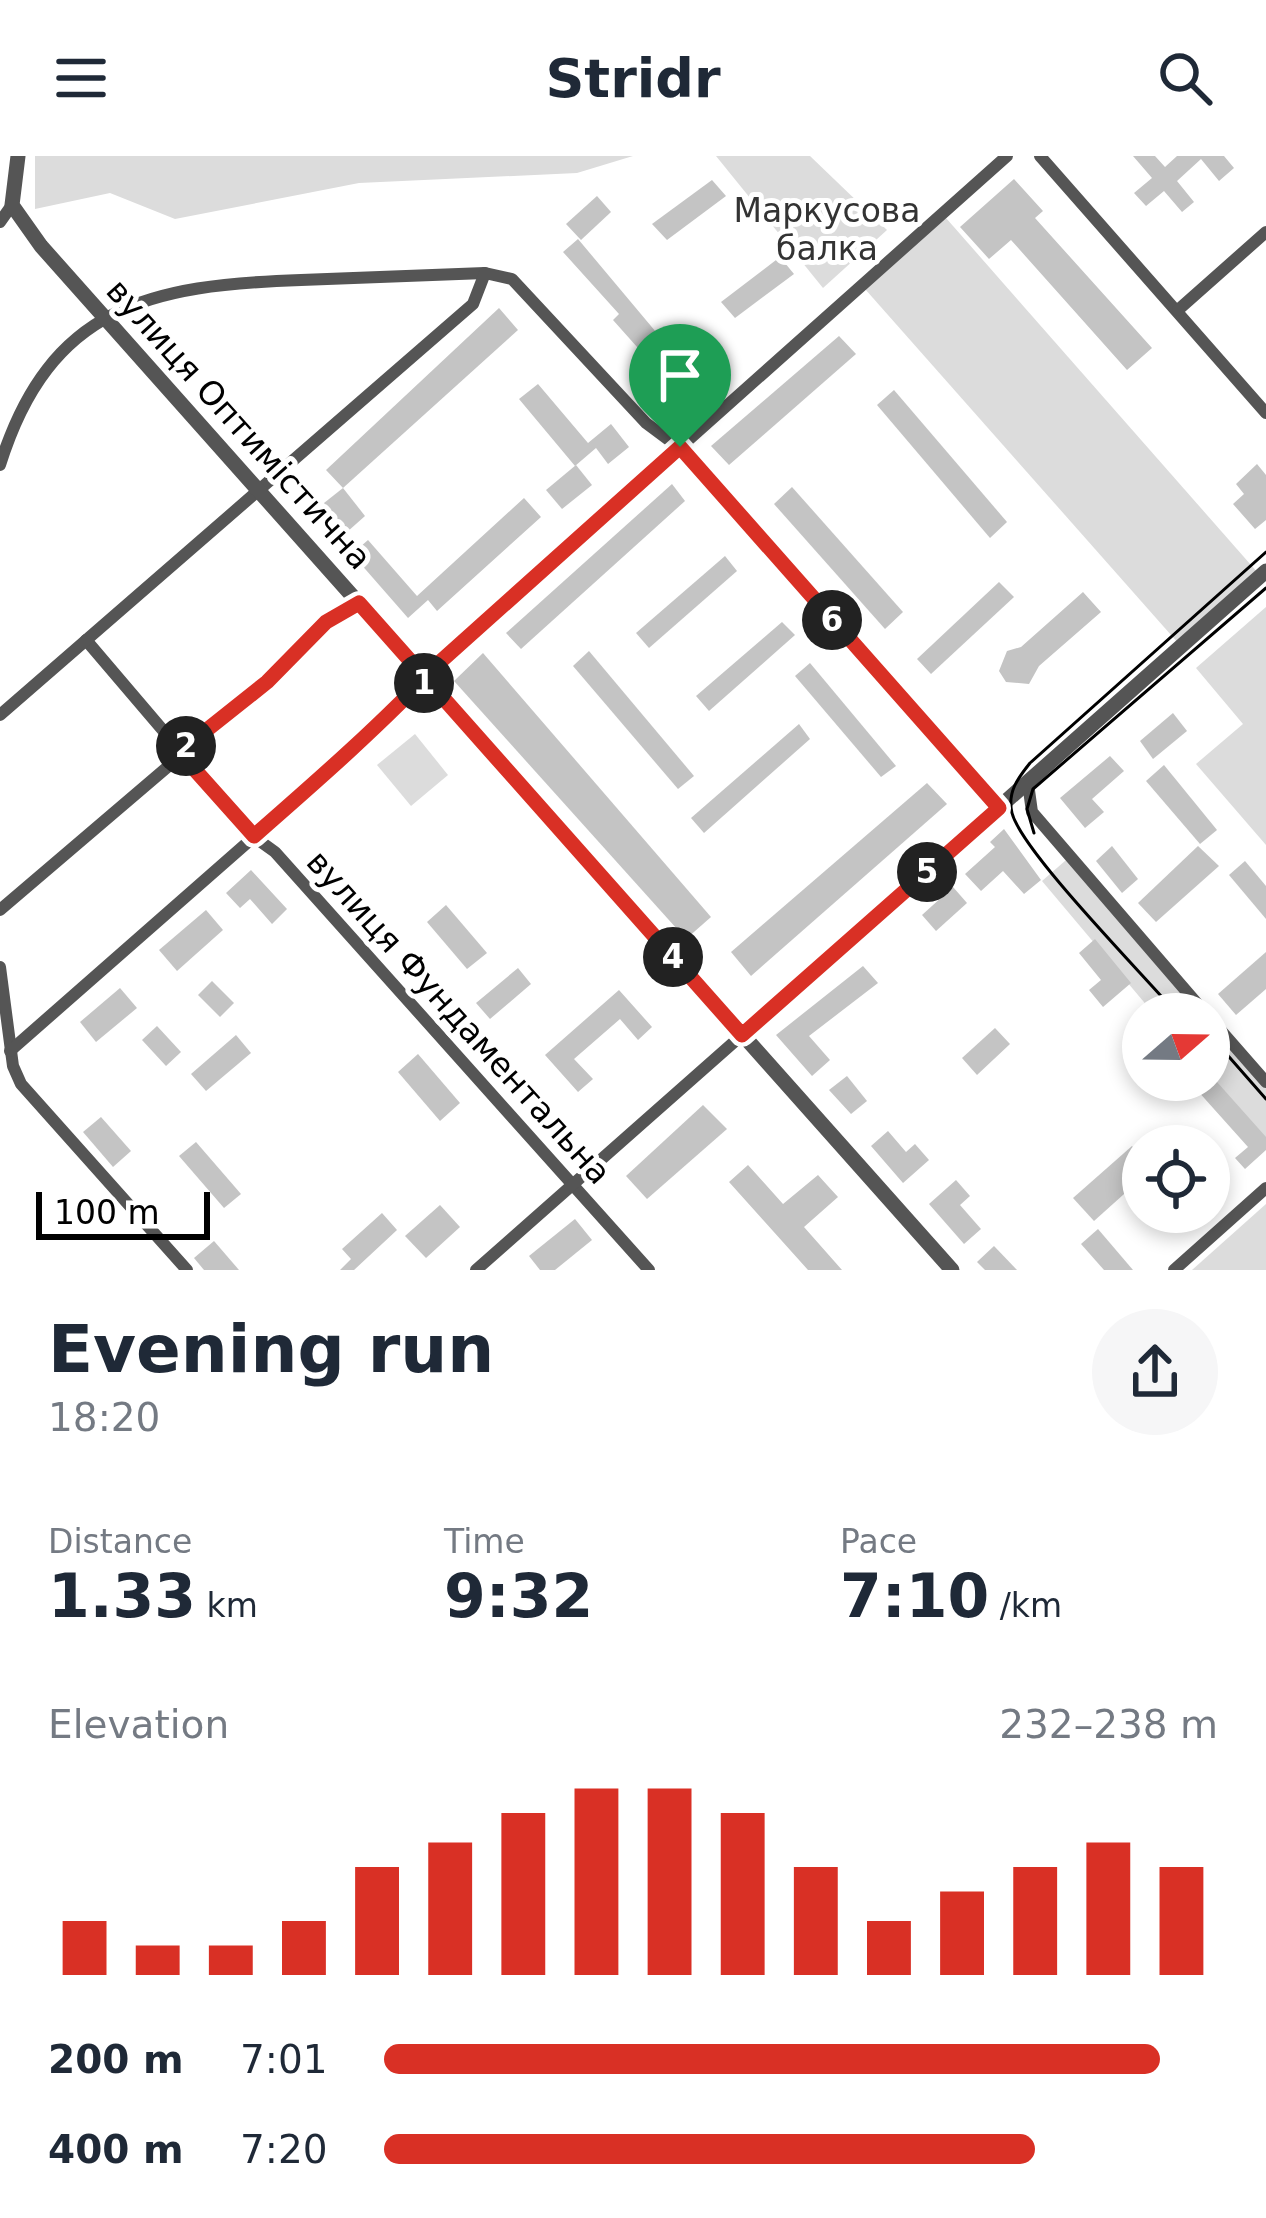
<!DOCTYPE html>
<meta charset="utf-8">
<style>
:root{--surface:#fff;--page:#f6f6f7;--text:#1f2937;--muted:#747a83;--accent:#d93025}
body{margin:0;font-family:"DejaVu Sans",sans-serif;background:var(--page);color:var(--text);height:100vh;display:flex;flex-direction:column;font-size:45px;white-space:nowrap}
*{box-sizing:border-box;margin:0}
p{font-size:39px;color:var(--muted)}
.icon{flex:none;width:66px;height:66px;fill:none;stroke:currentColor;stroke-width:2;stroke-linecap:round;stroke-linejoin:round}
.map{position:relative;height:1114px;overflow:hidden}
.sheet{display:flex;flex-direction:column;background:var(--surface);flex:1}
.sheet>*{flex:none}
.needle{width:78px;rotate:70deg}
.controls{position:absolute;left:1122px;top:837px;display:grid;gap:24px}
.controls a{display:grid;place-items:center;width:108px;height:108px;border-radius:50%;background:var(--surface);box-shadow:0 6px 18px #0003;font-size:60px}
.scale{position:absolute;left:36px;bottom:30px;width:174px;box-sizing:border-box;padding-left:12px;border:6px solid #000;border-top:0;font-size:33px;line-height:42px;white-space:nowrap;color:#000;-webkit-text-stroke:9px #fff;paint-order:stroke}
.pin{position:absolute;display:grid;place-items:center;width:102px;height:102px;color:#fff;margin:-123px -51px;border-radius:50% 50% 50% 0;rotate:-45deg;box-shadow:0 0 12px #0007}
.pin .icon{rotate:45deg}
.km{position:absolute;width:60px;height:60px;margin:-30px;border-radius:50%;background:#222;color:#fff;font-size:33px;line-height:60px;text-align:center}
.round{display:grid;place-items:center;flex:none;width:126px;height:126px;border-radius:63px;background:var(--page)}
.overview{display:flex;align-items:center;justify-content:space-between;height:204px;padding:0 48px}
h1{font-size:66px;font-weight:600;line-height:90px}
.figures{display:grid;grid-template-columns:repeat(3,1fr);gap:18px;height:204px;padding:12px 48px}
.figures div{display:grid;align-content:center}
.figures b{font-size:60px;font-weight:600}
.figures small{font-size:33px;font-weight:400}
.figures p{font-size:33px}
.chart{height:336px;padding:24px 48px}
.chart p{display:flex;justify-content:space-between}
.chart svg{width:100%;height:216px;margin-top:12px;stroke:var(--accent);stroke-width:6}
ul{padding:0 48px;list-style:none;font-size:39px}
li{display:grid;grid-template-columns:192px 144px 1fr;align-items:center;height:90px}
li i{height:30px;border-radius:15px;background:var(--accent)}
header{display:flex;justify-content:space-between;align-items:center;height:156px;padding:0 48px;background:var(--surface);font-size:54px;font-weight:600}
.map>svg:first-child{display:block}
.green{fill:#dcdcdc}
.building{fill:#c4c4c4}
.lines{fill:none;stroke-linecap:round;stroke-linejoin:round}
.minor{stroke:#555;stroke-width:12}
.tertiary{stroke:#555;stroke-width:15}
.tram{stroke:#000;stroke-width:3}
.route-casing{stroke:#fff;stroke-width:24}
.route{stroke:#d93025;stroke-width:15}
.labels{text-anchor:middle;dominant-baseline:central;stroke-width:10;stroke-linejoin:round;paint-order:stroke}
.park-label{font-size:33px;fill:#333;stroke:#fff}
.street-label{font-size:33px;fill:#000;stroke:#fff}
</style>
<header><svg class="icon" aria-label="menu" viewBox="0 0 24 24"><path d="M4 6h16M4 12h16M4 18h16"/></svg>Stridr<svg class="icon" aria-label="search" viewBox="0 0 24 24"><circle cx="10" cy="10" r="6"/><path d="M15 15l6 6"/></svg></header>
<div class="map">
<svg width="1266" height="1114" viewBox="0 0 1266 1114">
<rect width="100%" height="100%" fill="#fff"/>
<!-- green -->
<g class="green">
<path d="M35,0H633L577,17L359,27L175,63L110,37L35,53Z"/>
<path d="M716,0H810L887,74L823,132Z"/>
<path d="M946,62L1258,417L1179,488L865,133Z"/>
<path d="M1266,451V689L1196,608L1243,568L1196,512Z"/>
<path d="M415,578L448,619L411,650L377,609Z"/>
<path d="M1073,698L1266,920V992L1209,924V858H1154L1042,725Z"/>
<path d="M1266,1048V1114H1192Z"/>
</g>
<!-- building -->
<g class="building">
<path d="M1133,0H1155L1165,11L1177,0H1224L1234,12L1219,25L1201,3L1177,25L1194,46L1182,56L1164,35L1146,50L1134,37L1152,22Z"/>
<path d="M1014,23L1043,55L1035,62L1152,192L1127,214L1011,84L989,103L960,71Z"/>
<path d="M712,24L726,40L667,84L652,68Z"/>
<path d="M597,40L611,56L581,84L566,68Z"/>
<path d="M578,83L687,213L670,228L613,164L619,158L563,96Z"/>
<path d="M780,101L794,118L735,162L721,146Z"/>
<path d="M499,152L518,174L343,332L326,314Z"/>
<path d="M839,180L856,198L729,309L711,290Z"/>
<path d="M538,228L588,287L611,268L629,291L608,308L596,292L575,310L519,243Z"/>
<path d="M894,234L1007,366L990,382L877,249Z"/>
<path d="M1257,308L1266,319V364L1255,373L1233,348L1244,338L1236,328Z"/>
<path d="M576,309L592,329L562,353L546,334Z"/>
<path d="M672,328L685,345L521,493L506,477Z"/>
<path d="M792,331L903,456L885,473L774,348Z"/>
<path d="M343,332L365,360L347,376L324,347Z"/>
<path d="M524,342L541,361L437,455L428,444L408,462L352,398L368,384L417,440Z"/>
<path d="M725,400L737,415L649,492L636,477Z"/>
<path d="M999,426L1014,441L931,518L917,503Z"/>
<path d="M1083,436L1101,456L1039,510L1029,528L1006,526L999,515L1007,495L1021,491Z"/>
<path d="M782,466L795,479L709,555L696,540Z"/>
<path d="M589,495L694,620L678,633L573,510Z"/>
<path d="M483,497L711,761L686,783L454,525Z"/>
<path d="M810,507L896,610L881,621L795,520Z"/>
<path d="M1173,557L1187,575L1153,603L1140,585Z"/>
<path d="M799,568L810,583L704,677L691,662Z"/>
<path d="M1110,600L1124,615L1092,643L1104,656L1085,672L1060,642Z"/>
<path d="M1164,609L1217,674L1200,688L1146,625Z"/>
<path d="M927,627L947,648L751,820L731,796Z"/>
<path d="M1004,673L1041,724L1024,738L1003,715L981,735L965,718L995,691L990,686Z"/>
<path d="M1112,690L1138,723L1122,737L1096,705Z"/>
<path d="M1198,690L1219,710L1156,766L1138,747Z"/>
<path d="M1245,705L1266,730V763L1229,719Z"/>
<path d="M251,714L287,753L272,768L250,743L240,752L226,737Z"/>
<path d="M953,731L967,747L936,775L922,759Z"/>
<path d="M446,749L487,797L467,813L427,766Z"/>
<path d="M206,754L223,774L177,815L159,794Z"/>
<path d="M1095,783L1131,827L1103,851L1089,834L1101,824L1079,797Z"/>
<path d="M1266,796V833L1236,859L1218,838Z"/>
<path d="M863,810L878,827L809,880L830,904L812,920L776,879Z"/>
<path d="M518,812L531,828L490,863L476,847Z"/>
<path d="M212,825L234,847L220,861L198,839Z"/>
<path d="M120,832L137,852L96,886L80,866Z"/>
<path d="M619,834L652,871L638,884L620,863L574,903L593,923L578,936L545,899Z"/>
<path d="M157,870L181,896L166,910L142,884Z"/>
<path d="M995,872L1010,888L977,919L962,902Z"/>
<path d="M236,879L251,897L206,935L191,918Z"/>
<path d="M418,898L460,947L440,965L398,916Z"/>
<path d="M1209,917L1266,981V994L1245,1013L1235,1002L1248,991L1188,924H1209Z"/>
<path d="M847,920L867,945L851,958L829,934Z"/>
<path d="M703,949L727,973L647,1043L626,1020Z"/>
<path d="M101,961L131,995L113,1011L83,976Z"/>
<path d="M888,975L906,996L915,988L929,1004L903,1027L871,990Z"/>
<path d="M196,986L241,1038L224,1052L179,1000Z"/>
<path d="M1132,990L1143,1002V1021L1094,1065L1073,1042Z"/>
<path d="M748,1009L783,1048L818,1019L827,1029L838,1041L804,1071L842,1114H808L729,1026Z"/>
<path d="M956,1024L970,1040L960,1049L981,1073L964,1088L929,1048Z"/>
<path d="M440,1049L460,1071L426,1102L405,1080Z"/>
<path d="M382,1057L397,1074L354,1114H340L351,1103L342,1093Z"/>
<path d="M575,1063L592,1084L555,1114H540L529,1100Z"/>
<path d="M1098,1073L1133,1114H1104L1081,1088Z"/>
<path d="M214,1085L239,1114H204L194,1102Z"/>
<path d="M994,1090L1017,1114H985L977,1106Z"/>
</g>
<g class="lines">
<!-- minor -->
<g class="minor">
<path d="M1040,0L1266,257"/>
<path d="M0,66L12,49"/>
<path d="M1178,154L1266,76"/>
<path d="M0,309C50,149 151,129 301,124C362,122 423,119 485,117"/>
<path d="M86,484L253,680L275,696L649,1114"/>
<path d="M0,559L473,148L485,117L512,123L646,267L689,299L999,652"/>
<path d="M1028,627L1032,656L1206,858"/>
<path d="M0,754L267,526L326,467L359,447"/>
<path d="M0,811L13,910L21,928L187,1114"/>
<path d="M1209,861L1266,926"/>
<path d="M10,895L387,564L446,500L1007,0"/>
<path d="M476,1114L742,879"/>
<path d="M1174,1114L1266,1032"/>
</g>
<!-- tertiary -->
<g class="tertiary">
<path d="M18,0L12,49L41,90L952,1114"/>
<path d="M742,879L1266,415"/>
</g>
<!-- tram -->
<g class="tram">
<path d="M1034,677L1027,653L1033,633L1266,432"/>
<path d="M1177,858C1145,820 1022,696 1012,657C1007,636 1018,622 1030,607L1266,396"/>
<path d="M1209,878L1266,943"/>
</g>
</g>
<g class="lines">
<!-- route casing -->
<g class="route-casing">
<path id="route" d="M680,291L440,506C382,568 318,624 254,680L179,596L267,526L326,466L359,447L742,879L999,652L680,291"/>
</g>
<!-- route -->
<use href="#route" class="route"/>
</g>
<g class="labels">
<!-- park labels -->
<g class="park-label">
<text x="827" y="54">Маркусова<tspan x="827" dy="38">балка</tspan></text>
</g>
<!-- street labels -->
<g class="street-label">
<text transform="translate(239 268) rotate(48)">вулиця Оптимістична</text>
<text transform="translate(459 861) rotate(48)">вулиця Фундаментальна</text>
</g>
</g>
</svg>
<div class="controls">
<a><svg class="needle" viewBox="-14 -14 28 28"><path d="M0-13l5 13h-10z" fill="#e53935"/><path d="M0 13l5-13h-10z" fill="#747a83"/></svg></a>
<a><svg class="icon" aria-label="locate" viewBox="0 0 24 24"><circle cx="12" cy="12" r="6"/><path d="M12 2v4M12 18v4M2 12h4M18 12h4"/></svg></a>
</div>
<div class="scale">100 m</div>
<div class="pin" style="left:680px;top:291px;background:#1e9e55"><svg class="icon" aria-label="arrive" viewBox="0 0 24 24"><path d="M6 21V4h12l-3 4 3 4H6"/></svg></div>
<b class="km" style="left:424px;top:527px">1</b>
<b class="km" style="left:186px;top:590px">2</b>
<b class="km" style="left:673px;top:801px">4</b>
<b class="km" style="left:927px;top:716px">5</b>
<b class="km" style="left:832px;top:464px">6</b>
</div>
<section class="sheet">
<div class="overview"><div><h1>Evening run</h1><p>18:20</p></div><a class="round"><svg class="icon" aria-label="share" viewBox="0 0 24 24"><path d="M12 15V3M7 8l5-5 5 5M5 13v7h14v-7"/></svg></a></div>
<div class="figures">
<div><p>Distance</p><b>1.33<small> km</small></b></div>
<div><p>Time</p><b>9:32</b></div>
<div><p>Pace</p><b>7:10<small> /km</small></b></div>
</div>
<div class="chart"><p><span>Elevation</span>232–238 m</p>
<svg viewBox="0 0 160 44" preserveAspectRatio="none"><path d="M5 44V33M15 44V38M25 44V38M35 44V33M45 44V22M55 44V17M65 44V11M75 44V6M85 44V6M95 44V11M105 44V22M115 44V33M125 44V27M135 44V22M145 44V17M155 44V22"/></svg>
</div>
<ul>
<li><b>200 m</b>7:01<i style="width:93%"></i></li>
<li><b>400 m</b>7:20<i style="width:78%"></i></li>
</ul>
</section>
